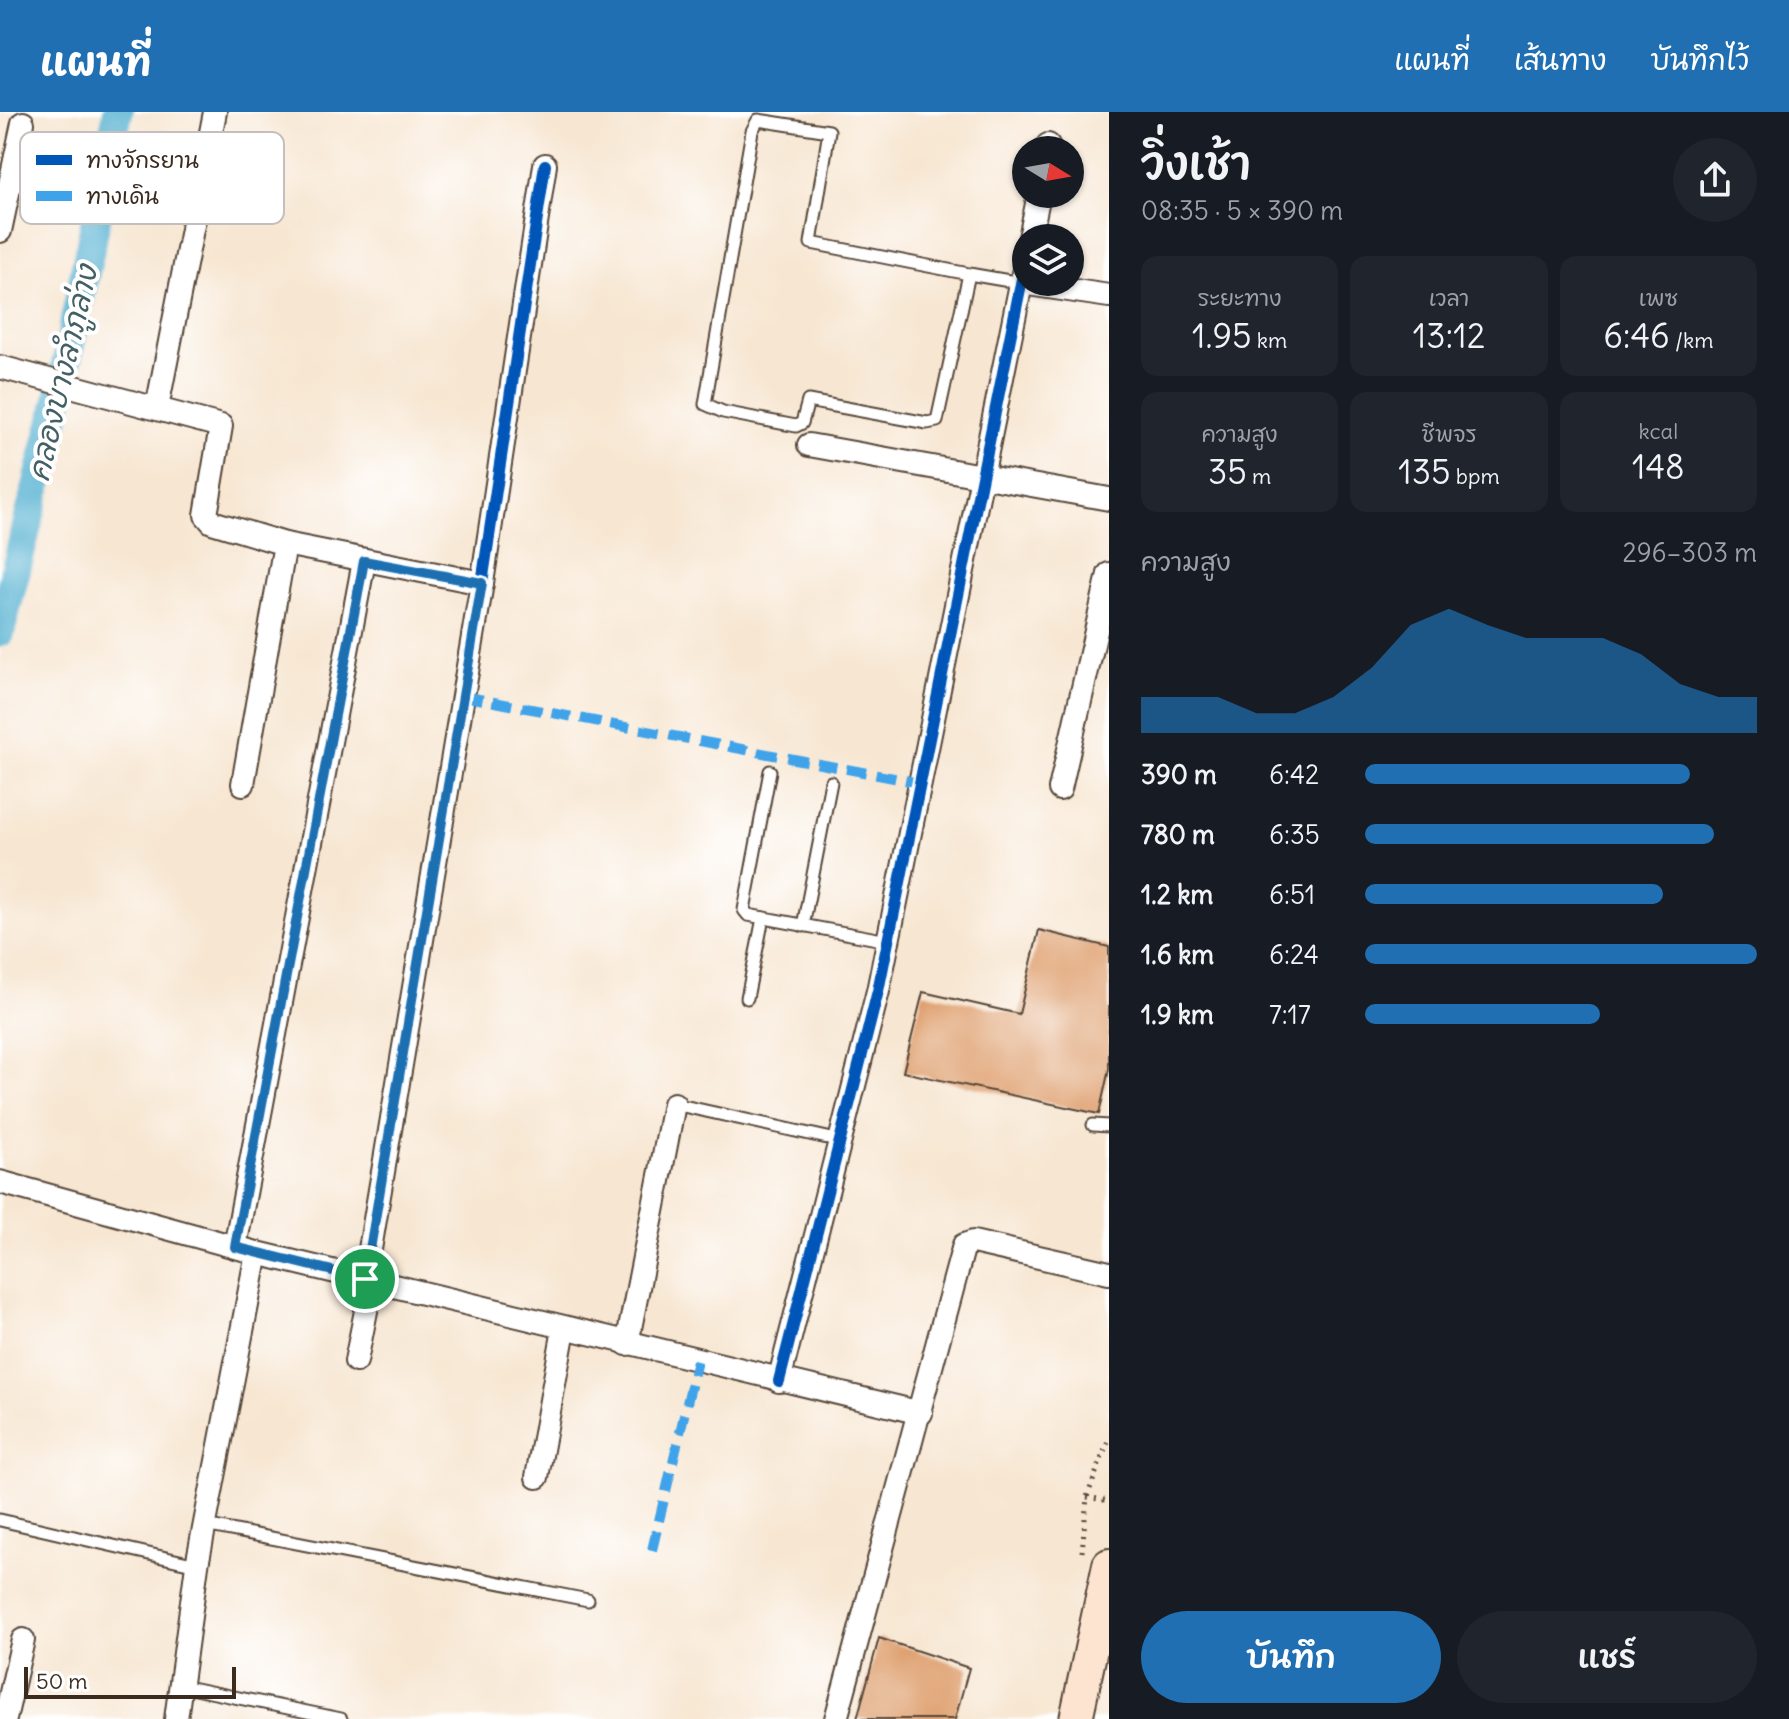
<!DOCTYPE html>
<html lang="th">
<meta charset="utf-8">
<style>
:root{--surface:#171b24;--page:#20242c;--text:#f1f3f6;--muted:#9ea1a6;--accent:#1f6fb2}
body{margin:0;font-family:Delius,"Playpen Sans Thai",sans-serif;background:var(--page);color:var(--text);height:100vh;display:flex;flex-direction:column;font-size:30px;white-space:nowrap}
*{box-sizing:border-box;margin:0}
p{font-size:26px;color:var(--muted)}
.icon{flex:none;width:44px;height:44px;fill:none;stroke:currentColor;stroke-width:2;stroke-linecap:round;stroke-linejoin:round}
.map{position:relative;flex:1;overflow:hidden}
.drawer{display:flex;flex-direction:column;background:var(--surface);width:680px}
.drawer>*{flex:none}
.needle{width:52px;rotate:101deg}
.buttons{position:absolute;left:1012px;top:24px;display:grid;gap:16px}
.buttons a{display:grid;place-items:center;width:72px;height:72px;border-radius:50%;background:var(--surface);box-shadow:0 2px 6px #0004;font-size:40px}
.scale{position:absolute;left:24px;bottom:20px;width:212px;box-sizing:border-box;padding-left:8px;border:4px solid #3b2a1e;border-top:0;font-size:22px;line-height:28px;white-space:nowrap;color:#3b2a1e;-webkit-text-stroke:6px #fff;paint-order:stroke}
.pin{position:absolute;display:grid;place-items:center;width:68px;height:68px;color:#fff;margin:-34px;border:4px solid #fff;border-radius:50%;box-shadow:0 2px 8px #0007}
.round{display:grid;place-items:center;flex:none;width:84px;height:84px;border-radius:42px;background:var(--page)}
.headline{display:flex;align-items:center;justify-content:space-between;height:136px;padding:0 32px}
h1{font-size:44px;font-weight:600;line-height:60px}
.figures{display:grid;grid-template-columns:repeat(3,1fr);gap:12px;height:136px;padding:8px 32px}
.figures div{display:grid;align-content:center;border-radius:16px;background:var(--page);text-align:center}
.figures b{font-size:34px;font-weight:600}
.figures small{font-size:22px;font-weight:400}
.figures p{font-size:22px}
.chart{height:224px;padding:16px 32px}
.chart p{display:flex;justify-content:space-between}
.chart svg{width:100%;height:144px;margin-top:8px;fill:var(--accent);opacity:.7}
.cta{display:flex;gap:16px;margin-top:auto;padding:16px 32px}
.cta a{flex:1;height:92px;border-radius:48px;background:var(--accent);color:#fff;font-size:32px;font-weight:600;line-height:92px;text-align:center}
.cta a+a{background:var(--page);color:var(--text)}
ul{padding:0 32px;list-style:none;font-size:26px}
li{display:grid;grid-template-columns:128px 96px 1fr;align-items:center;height:60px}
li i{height:20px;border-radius:10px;background:var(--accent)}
header{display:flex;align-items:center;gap:48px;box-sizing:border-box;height:112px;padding:0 40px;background:var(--accent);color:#fff}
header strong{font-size:38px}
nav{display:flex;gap:44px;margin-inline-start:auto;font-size:28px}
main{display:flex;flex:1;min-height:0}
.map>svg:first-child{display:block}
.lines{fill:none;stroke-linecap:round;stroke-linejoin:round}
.canal{stroke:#52b0d0;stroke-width:30}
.building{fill:#dfa06f}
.service-casing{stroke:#574639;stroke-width:15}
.minor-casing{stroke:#574639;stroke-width:26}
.secondary-casing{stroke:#574639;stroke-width:36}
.path{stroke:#574639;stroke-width:5;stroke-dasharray:2 6;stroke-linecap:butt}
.service{stroke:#fff;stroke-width:11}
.minor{stroke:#fff;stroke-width:22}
.secondary{stroke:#fde4d1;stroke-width:32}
.quiet{stroke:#3fa3ea;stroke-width:10;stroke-dasharray:20 10;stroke-linecap:butt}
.cycleway-casing{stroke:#fff;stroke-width:17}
.cycleway{stroke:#0057b8;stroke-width:12}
.route-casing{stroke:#fff;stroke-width:16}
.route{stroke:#1f6fb2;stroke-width:10}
.labels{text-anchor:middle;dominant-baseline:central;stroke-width:8;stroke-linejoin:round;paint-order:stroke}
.water-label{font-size:30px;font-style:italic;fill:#446065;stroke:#fff}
.key{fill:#fff;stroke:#c4bfbc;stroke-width:2}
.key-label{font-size:22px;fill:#3b2a1e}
</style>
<header>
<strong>แผนที่</strong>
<nav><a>แผนที่</a><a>เส้นทาง</a><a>บันทึกไว้</a></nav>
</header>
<main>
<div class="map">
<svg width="1109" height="1607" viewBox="0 0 1109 1607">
<rect width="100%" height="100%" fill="#fff"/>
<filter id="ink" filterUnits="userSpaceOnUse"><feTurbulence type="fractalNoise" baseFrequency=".0125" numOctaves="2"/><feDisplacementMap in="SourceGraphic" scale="16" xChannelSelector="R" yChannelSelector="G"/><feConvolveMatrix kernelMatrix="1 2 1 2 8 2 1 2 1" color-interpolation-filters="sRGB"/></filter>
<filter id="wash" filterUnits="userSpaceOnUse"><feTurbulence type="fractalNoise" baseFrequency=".006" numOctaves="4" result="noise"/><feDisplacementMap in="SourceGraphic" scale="32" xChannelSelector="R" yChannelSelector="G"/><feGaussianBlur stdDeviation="1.8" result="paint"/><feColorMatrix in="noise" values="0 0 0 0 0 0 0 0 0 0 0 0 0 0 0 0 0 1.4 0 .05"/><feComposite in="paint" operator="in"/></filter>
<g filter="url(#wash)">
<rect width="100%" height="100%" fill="#f7e6d1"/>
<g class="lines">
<!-- canal -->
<path class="canal" d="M0,520L58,292L118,0"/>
</g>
<g id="blocks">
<!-- building -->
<g class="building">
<path d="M1039,818L1109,835V957L1099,1002L903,960L923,880L1019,902Z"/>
<path d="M879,1526L969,1556L955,1607H857Z"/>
</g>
</g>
</g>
<g filter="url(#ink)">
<use href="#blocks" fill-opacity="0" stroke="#574639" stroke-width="2"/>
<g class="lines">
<!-- service casing -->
<g class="service-casing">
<g id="service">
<path d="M969,162L811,131L829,19L758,8L752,19L705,292L723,300L796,314L802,311L808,289L927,311L937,309L969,162L1021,171"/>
<path d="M770,659L744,798L748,803L888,829"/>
<path d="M803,814L831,670"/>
<path d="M747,886L763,806"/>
<path d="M674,992L841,1029"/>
<path d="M1093,1013L1109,1014"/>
<path d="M0,1408L197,1453"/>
<path d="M205,1413L588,1488"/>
<path d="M181,1574L341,1607"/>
</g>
</g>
<!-- minor casing -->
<g class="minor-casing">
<g id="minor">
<path d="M1047,38L1048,33"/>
<path d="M0,119L23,11"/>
<path d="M1030,126L1039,82"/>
<path d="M1021,171L1109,184"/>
<path d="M0,255L221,314L206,403L212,410L285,432L482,471"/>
<path d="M157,296L215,0"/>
<path d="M809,333L1109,387"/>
<path d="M243,672L285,432"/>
<path d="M1060,677L1109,462"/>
<path d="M0,1070L257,1141L921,1301"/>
<path d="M235,1135L364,449"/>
<path d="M365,1167L482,471L545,53"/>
<path d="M627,1232L674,992"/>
<path d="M356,1249L372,1169"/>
<path d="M779,1269L878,879L1026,147"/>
<path d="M537,1365L564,1217"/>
<path d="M5,1607L23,1528"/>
<path d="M176,1607L197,1453L257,1141"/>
<path d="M836,1607L964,1133L973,1130L1109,1161"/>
</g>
</g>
<!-- secondary casing -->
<g class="secondary-casing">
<path id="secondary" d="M1076,1607L1109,1453"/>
</g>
<!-- path -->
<g class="path">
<path d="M1087,1385L1109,1389"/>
<path d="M1082,1440L1087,1385L1109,1326"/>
</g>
<!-- service -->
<use href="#service" class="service"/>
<!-- minor -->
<use href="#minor" class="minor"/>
<!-- secondary -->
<use href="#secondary" class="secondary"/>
<!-- quiet -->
<g class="quiet">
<path d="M463,584L920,671"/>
<path d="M652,1438L697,1249"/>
</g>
<!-- cycleway casing -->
<g class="cycleway-casing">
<g id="cycleway">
<path d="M365,1167L482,471L545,53"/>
<path d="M779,1269L878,879L1026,147"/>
</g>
</g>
<!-- cycleway -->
<use href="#cycleway" class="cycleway"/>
</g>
</g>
<g class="lines" filter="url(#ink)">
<!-- route casing -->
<g class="route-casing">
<path id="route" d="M364,449L482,471L365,1167L235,1135Z"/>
</g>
<!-- route -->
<use href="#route" class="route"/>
</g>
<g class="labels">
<!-- water labels -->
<g class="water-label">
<text transform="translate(62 261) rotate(-77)">คลองบางลำภูล่าง</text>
</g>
</g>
<!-- legend -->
<rect x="20" y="20" width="264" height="92" rx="12" class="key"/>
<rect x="36" y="43" width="36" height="10" fill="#0057b8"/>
<rect x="36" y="79" width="36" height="10" fill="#3fa3ea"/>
<g class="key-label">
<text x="86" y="56">ทางจักรยาน</text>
<text x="86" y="92">ทางเดิน</text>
</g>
</svg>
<div class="buttons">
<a><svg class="needle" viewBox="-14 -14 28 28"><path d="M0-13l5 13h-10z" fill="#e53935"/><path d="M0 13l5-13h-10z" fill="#9ea1a6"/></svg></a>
<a><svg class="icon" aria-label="layers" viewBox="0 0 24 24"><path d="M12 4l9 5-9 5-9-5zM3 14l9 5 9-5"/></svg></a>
</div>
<div class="scale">50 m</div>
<div class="pin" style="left:365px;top:1167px;background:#1e9e55"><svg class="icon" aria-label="arrive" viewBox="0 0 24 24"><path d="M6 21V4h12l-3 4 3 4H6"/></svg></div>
</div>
<section class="drawer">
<div class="headline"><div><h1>วิ่งเช้า</h1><p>08:35 · 5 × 390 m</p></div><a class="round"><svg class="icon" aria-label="share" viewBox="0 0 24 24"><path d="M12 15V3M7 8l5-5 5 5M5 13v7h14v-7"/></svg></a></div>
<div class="figures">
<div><p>ระยะทาง</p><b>1.95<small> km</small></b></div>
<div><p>เวลา</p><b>13:12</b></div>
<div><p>เพซ</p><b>6:46<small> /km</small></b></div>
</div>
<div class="figures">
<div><p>ความสูง</p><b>35<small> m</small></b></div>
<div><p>ชีพจร</p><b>135<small> bpm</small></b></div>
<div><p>kcal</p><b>148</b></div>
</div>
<div class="chart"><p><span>ความสูง</span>296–303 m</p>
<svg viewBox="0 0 160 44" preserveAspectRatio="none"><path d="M0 44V33L10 33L20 33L30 38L40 38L50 33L60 24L70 11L80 6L90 11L100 15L110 15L120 15L130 20L140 29L150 33L160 33V44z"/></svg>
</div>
<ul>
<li><b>390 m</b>6:42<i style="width:83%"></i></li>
<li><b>780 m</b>6:35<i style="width:89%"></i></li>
<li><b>1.2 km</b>6:51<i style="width:76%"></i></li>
<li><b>1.6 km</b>6:24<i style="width:100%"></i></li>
<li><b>1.9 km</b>7:17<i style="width:60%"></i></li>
</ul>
<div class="cta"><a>บันทึก</a><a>แชร์</a></div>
</section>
</main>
